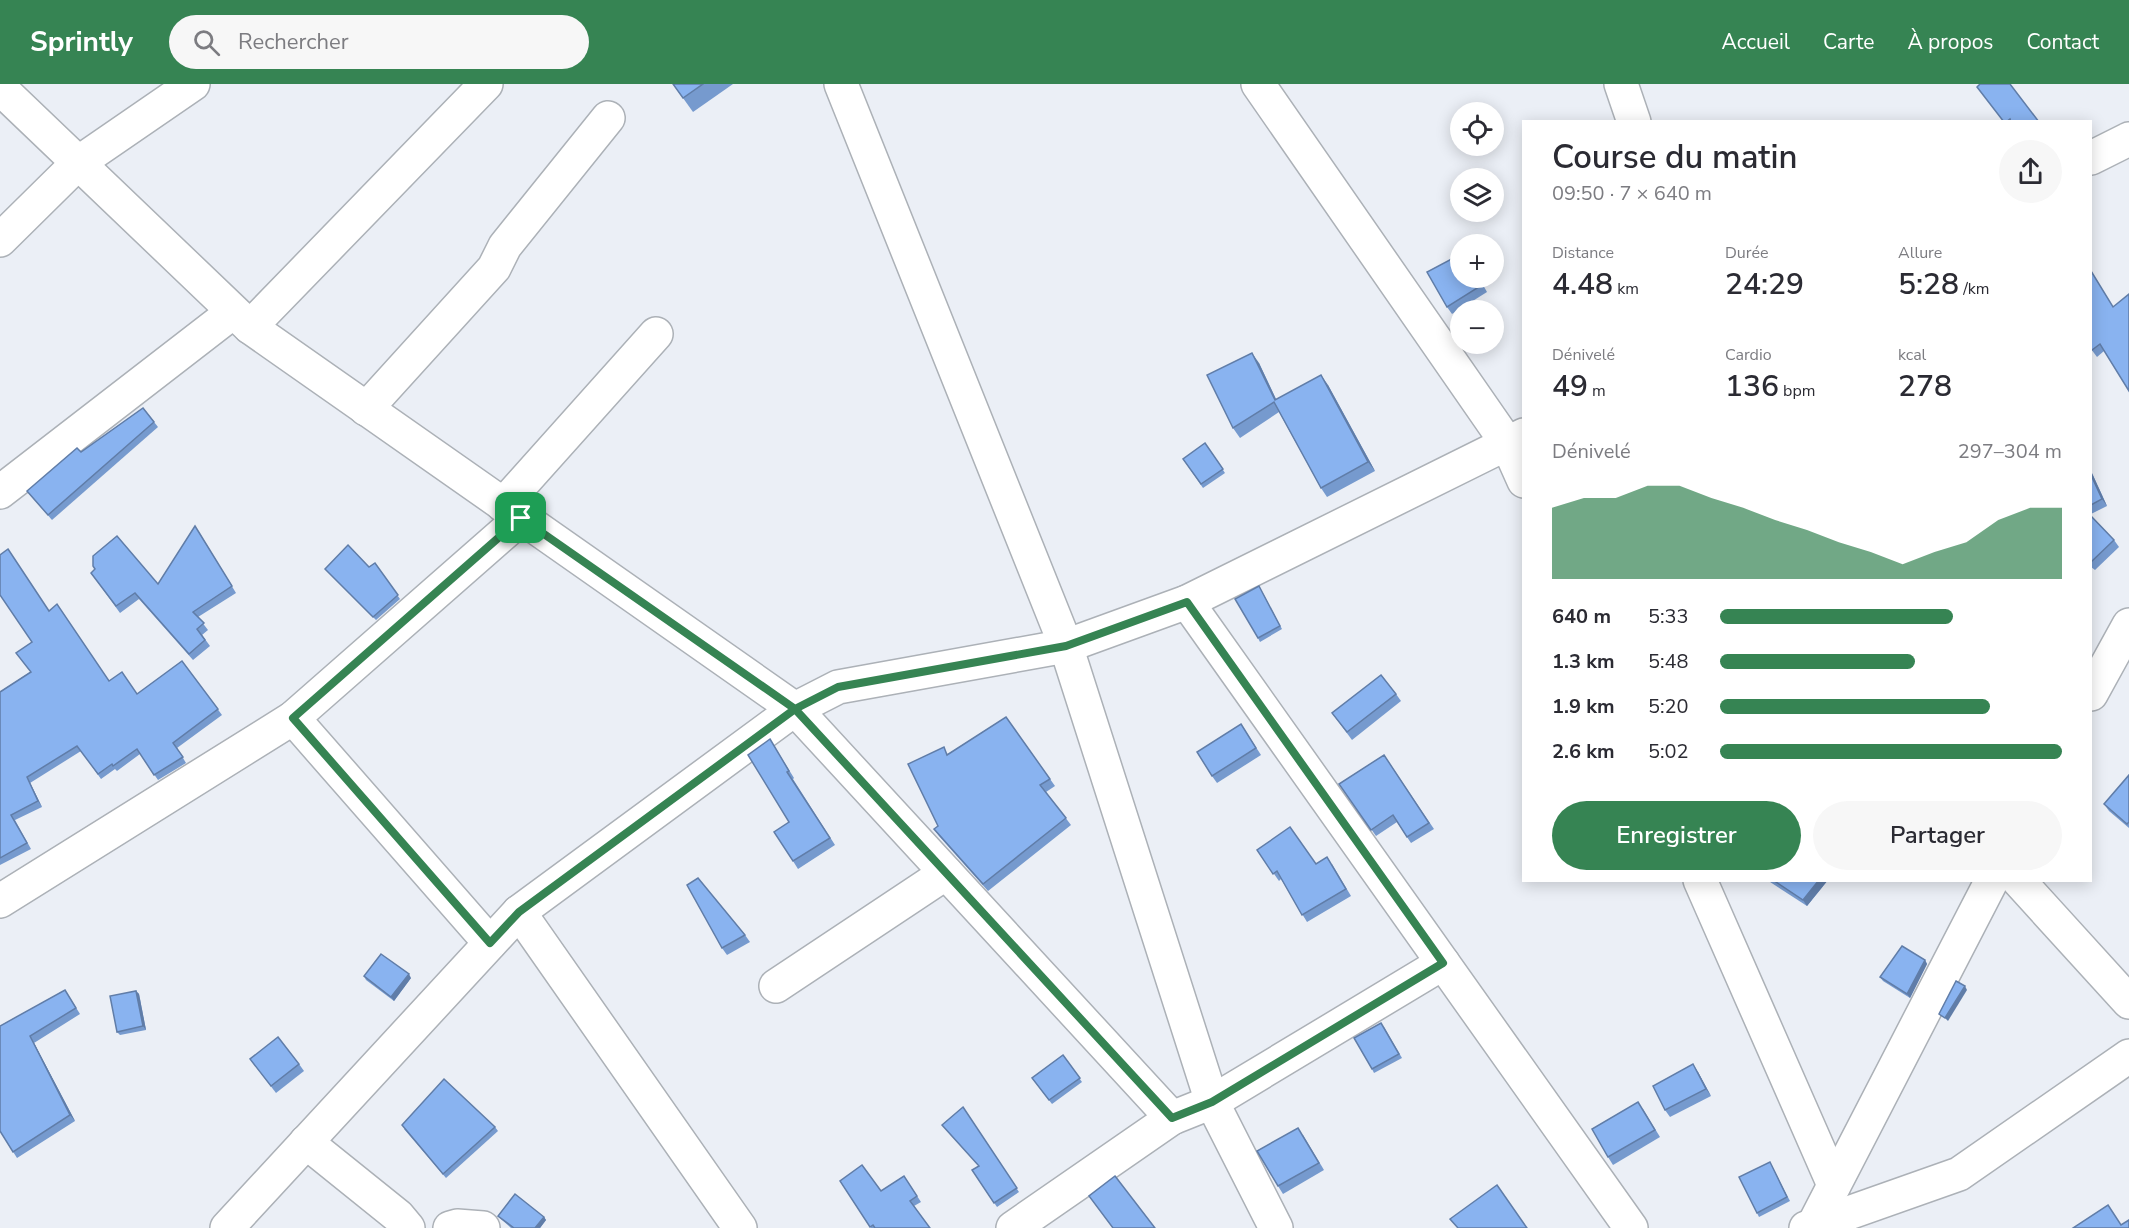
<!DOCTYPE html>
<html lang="fr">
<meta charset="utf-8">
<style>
:root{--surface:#fff;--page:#f7f7f7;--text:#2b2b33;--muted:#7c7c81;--accent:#368453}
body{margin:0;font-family:"Nunito Sans",sans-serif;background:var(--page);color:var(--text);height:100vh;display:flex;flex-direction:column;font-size:22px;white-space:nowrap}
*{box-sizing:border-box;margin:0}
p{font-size:20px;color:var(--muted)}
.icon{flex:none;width:33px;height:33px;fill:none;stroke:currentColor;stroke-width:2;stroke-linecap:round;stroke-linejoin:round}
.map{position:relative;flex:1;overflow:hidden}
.sheet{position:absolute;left:1522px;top:36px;width:570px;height:762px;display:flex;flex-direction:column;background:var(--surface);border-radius:0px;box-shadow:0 3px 15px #0003}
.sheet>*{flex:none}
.controls{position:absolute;left:1450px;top:18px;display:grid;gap:12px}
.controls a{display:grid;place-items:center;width:54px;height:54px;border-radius:50%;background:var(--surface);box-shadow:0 3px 15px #0003;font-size:30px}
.pin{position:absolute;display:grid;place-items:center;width:51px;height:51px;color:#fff;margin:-26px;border-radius:12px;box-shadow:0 3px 9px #0006}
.round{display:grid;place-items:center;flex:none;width:63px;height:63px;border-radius:32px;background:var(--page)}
.head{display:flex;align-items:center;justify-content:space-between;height:102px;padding:0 30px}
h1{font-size:33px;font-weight:600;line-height:45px}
.stats{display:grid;grid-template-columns:repeat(3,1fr);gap:9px;height:102px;padding:6px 30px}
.stats div{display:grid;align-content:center}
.stats b{font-size:30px;font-weight:600}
.stats small{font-size:16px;font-weight:400}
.stats p{font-size:16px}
.chart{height:168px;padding:12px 30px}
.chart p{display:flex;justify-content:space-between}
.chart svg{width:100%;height:108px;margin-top:6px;fill:var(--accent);opacity:.7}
.action{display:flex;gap:12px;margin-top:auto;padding:12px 30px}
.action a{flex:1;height:69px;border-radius:36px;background:var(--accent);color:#fff;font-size:24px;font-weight:600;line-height:69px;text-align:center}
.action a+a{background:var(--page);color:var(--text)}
ul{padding:0 30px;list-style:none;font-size:20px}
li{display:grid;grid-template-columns:96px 72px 1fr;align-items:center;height:45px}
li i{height:15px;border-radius:8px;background:var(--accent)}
header{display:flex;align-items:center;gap:36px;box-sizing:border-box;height:84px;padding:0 30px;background:var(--accent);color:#fff}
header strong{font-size:28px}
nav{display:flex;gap:33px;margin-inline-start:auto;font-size:21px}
.search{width:420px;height:54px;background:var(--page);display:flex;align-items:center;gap:15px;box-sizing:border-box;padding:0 21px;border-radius:33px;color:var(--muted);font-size:22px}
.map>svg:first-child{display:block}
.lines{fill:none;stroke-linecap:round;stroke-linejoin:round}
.minor-casing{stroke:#acb1b7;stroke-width:36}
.minor{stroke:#fff;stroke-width:33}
.wall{fill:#769ace}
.shaded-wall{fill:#607da8}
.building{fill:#89b3f0;stroke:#607da8;stroke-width:1.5}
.route-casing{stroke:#fff;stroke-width:12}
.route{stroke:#368453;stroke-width:8}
</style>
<header>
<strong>Sprintly</strong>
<div class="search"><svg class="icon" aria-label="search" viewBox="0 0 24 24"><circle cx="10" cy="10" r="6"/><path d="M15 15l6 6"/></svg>Rechercher</div>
<nav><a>Accueil</a><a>Carte</a><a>À propos</a><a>Contact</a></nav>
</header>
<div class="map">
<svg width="2129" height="1144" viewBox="0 0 2129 1144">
<rect width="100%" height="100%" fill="#ebeff6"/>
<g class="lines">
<!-- minor casing -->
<g class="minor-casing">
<g id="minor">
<path d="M841,0L1066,562L1212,1018L1276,1144"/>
<path d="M1258,0L1507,359L1524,397"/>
<path d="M1621,0L1634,38"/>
<path d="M0,4L250,243L795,625L1172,1034"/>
<path d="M2091,74L2129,55"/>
<path d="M0,156L78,79L193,0"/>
<path d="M250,243L486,0"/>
<path d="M366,325L494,184L505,162L608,34"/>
<path d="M0,408L233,228"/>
<path d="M503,421L656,250"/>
<path d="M1187,518L1631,1144"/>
<path d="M2091,610L2129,541"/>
<path d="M293,634L490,859"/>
<path d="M1700,796L1834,1101"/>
<path d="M2018,796L2129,918"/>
<path d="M0,817L293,634L521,434"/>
<path d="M519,828L740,1144"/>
<path d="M776,902L946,789"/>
<path d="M306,1058L398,1132L408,1144"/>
<path d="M227,1144L519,828L795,625L838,603L1066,562L1187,518L1524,351"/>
<path d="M450,1144L457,1142L483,1144"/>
<path d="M1013,1144L1172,1034L1212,1018L1443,879"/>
<path d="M1806,1144L1959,1090L2129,972"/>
<path d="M1812,1144L1992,796"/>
</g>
</g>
<!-- minor -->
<use href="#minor" class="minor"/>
</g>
<!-- wall -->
<g class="wall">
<path d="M673,0H733L693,28Z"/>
<path d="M2091,186L2104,267L2097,273L2091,265Z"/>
<path d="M1479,194L1487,208L1452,230L1447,223Z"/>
<path d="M1259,279L1276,315L1328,301L1375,387L1327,413L1321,404L1279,328L1240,354L1233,344Z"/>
<path d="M143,324L158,343L52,436L27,407Z"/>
<path d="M1205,359L1225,389L1203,404L1183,375Z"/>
<path d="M2091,387L2107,422L2091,430Z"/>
<path d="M2091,432L2114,456L2119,463L2095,486L2091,483Z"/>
<path d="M199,448L236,509L198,533L208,546L202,551L210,562L193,576L139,515L120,529L91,489L95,485L158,500Z"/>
<path d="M375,479L400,515L376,536L325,485L369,483Z"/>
<path d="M1259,502L1282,545L1260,558L1258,554Z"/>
<path d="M49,527L109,597L137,610L182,577L222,631L177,664L186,679L158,696L140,670L117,687L115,685L101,695L81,667L30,699L42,723L15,736L31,765L0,781V608L30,588Z"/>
<path d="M1396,610L1401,617L1352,656L1332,629Z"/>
<path d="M1006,633L1055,702L1046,708L1071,741L988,807L939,752L934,745L938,742L948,670Z"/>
<path d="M1241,640L1261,671L1217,699L1212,692Z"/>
<path d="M770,655L794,694L793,695L835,761L798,785L793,777L789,738Z"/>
<path d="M1384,671L1434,745L1411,759L1397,738L1376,752L1339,700Z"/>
<path d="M2129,691V744L2109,727L2104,720Z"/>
<path d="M1257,766L1316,780H1332L1351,812L1307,838L1281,795L1279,797Z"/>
<path d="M1767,796H1828L1807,822Z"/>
<path d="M745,851L750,858L727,871L722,864Z"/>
<path d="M1925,876L1927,880L1910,914L1883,897L1880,893Z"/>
<path d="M364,892L411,894L394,917L366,896Z"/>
<path d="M65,906L80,930L34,959L75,1037L17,1074L0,1047V942Z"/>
<path d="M136,907L139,910L146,946L120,951L117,948Z"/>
<path d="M1384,943L1402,974L1374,989L1372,985Z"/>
<path d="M1063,971L1082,998L1052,1020L1032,994Z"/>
<path d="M250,975L299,980L304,987L276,1009Z"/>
<path d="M1698,988L1711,1012L1670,1033L1665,1026Z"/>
<path d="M963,1023L1019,1108L997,1123L972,1086L979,1082L942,1041Z"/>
<path d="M1643,1025L1660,1053L1613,1081L1608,1073Z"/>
<path d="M495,1043L498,1047L446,1094L404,1045Z"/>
<path d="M1303,1051L1324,1086L1283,1110L1278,1102Z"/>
<path d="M1772,1082L1790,1117L1759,1133L1757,1129Z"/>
<path d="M904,1092L921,1118L914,1122L930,1144H871L840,1097L881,1107Z"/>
<path d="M498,1132L544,1133L546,1136L540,1144H511L501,1135Z"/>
</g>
<!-- shaded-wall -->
<g class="shaded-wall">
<path d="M1252,269L1259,279L1281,326L1275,316Z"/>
<path d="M1321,291L1328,301L1375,387L1368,378Z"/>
<path d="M2091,387L2107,422L2102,415L2091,391Z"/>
<path d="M27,693L42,723L38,717Z"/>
<path d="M1819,796H1828L1807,822L1803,816Z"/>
<path d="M1925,876L1927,880L1910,914L1907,910Z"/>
<path d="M409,890L411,894L394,917L391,913Z"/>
<path d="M1965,902L1967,906L1948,937L1945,934Z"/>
<path d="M136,907L139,910L146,946L143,942Z"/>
<path d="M30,952L34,959L75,1037L70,1031Z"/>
<path d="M1693,980L1698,988L1711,1012L1706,1005Z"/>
<path d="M544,1133L546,1136L540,1144H535Z"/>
</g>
<!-- building -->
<g class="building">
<path d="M673,0H703L683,14Z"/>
<path d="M1980,0H2010L2039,38H2011L2010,35L2006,38H2004L1977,3Z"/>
<path d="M1461,170V194H1478L1482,201L1447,223L1427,188Z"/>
<path d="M2091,187L2113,223L2129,210V307L2100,260L2092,266L2091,265Z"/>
<path d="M1252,269L1275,316L1321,291L1368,378L1321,404L1274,318L1233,344L1207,291Z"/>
<path d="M143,324L154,338L48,431L27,407L77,364L81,368Z"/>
<path d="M1205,359L1223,385L1201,400L1183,375Z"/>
<path d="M2091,391L2102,415L2091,421Z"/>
<path d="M2091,432L2114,456L2091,478Z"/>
<path d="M195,442L232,502L193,528L204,539L197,545L205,556L189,570L135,509L116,522L91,489L95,485L93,482V472L117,452L158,500Z"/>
<path d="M348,461L369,483L375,479L398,511L373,533L325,485Z"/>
<path d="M8,465L49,527L57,520L109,597L122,588L137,610L182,577L218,625L173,659L183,673L154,691L137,665L113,682L112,680L98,690L77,662L27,693L38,717L11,731L27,759L0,774V608L31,588L16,569L32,558L0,511V471Z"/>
<path d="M1259,502L1280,542L1258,554L1235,515Z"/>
<path d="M1381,591L1396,610L1347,648L1332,629Z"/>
<path d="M1006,633L1050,695L1040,701L1066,734L983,800L934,745L938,742L908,680L944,663L947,671Z"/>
<path d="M1241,640L1256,664L1212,692L1197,668Z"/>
<path d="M770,655L789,687L787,688L830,754L793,777L774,748L789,738L748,671Z"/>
<path d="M1384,671L1429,739L1407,753L1393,731L1371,746L1339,700Z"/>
<path d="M2129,691V738L2127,740L2104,720Z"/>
<path d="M1290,743L1316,780L1327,773L1346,805L1302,831L1277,787L1273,790L1257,766Z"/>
<path d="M698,794L745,851L722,864L687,801Z"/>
<path d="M1773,796H1819L1803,816Z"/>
<path d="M1902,862L1925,876L1907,910L1880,893Z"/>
<path d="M381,870L409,890L391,913L364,892Z"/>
<path d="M1956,897L1965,902L1945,934L1939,930Z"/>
<path d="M65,906L76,924L30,952L70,1031L13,1068L0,1047V942Z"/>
<path d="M136,907L143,942L117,948L110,912Z"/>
<path d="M1381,939L1399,970L1372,985L1354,954Z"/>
<path d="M278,953L299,980L271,1002L250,975Z"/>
<path d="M1063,971L1080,994L1049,1016L1032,994Z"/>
<path d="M1693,980L1706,1005L1665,1026L1653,1002Z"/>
<path d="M444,995L495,1043L443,1090L402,1041Z"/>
<path d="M1638,1018L1655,1046L1608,1073L1592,1045Z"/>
<path d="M963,1023L1017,1104L994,1119L972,1086L979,1082L942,1041Z"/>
<path d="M1298,1044L1319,1079L1278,1102L1257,1067Z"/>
<path d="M1770,1078L1787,1113L1757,1129L1739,1093Z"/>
<path d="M862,1081L881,1107L904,1092L917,1112L910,1117L930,1144H875L873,1141L870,1143L840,1097Z"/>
<path d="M1115,1092L1155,1144H1113L1089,1112Z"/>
<path d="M1497,1101L1527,1144H1458L1450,1135Z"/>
<path d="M515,1110L544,1133L535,1144H514L498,1132Z"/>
<path d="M2108,1121L2121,1141L2129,1136V1144H2073Z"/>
</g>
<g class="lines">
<!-- route casing -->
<g class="route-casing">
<path id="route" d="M521,434L293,634L490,859L519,828L795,625L838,603L1066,562L1187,518L1443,879L1212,1018L1172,1034L795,625L521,434"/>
</g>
<!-- route -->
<use href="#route" class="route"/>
</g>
</svg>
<div class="controls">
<a><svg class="icon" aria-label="locate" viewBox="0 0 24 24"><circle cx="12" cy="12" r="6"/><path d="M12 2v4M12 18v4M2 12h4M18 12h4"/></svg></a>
<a><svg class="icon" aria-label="layers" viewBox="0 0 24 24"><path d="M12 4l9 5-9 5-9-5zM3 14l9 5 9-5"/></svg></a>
<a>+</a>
<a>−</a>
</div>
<div class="pin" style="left:521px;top:434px;background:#1e9e55"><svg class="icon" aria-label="arrive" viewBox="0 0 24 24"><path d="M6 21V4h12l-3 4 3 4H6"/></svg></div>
<section class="sheet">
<div class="head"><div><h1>Course du matin</h1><p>09:50 · 7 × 640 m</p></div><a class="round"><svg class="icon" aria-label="share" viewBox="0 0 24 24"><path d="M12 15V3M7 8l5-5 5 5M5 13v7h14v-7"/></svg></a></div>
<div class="stats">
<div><p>Distance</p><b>4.48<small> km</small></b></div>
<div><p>Durée</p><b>24:29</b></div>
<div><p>Allure</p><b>5:28<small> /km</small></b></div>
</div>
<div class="stats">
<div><p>Dénivelé</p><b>49<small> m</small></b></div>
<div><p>Cardio</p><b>136<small> bpm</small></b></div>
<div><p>kcal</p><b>278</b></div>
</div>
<div class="chart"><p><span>Dénivelé</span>297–304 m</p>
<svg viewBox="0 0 160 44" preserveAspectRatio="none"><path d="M0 44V15L10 11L20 11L30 6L40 6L50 11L60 15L70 20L80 24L90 29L100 33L110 38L120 33L130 29L140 20L150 15L160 15V44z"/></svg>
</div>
<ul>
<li><b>640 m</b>5:33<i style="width:68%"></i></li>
<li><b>1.3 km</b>5:48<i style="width:57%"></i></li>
<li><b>1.9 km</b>5:20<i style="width:79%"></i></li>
<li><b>2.6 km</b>5:02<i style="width:100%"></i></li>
</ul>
<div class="action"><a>Enregistrer</a><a>Partager</a></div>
</section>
</div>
